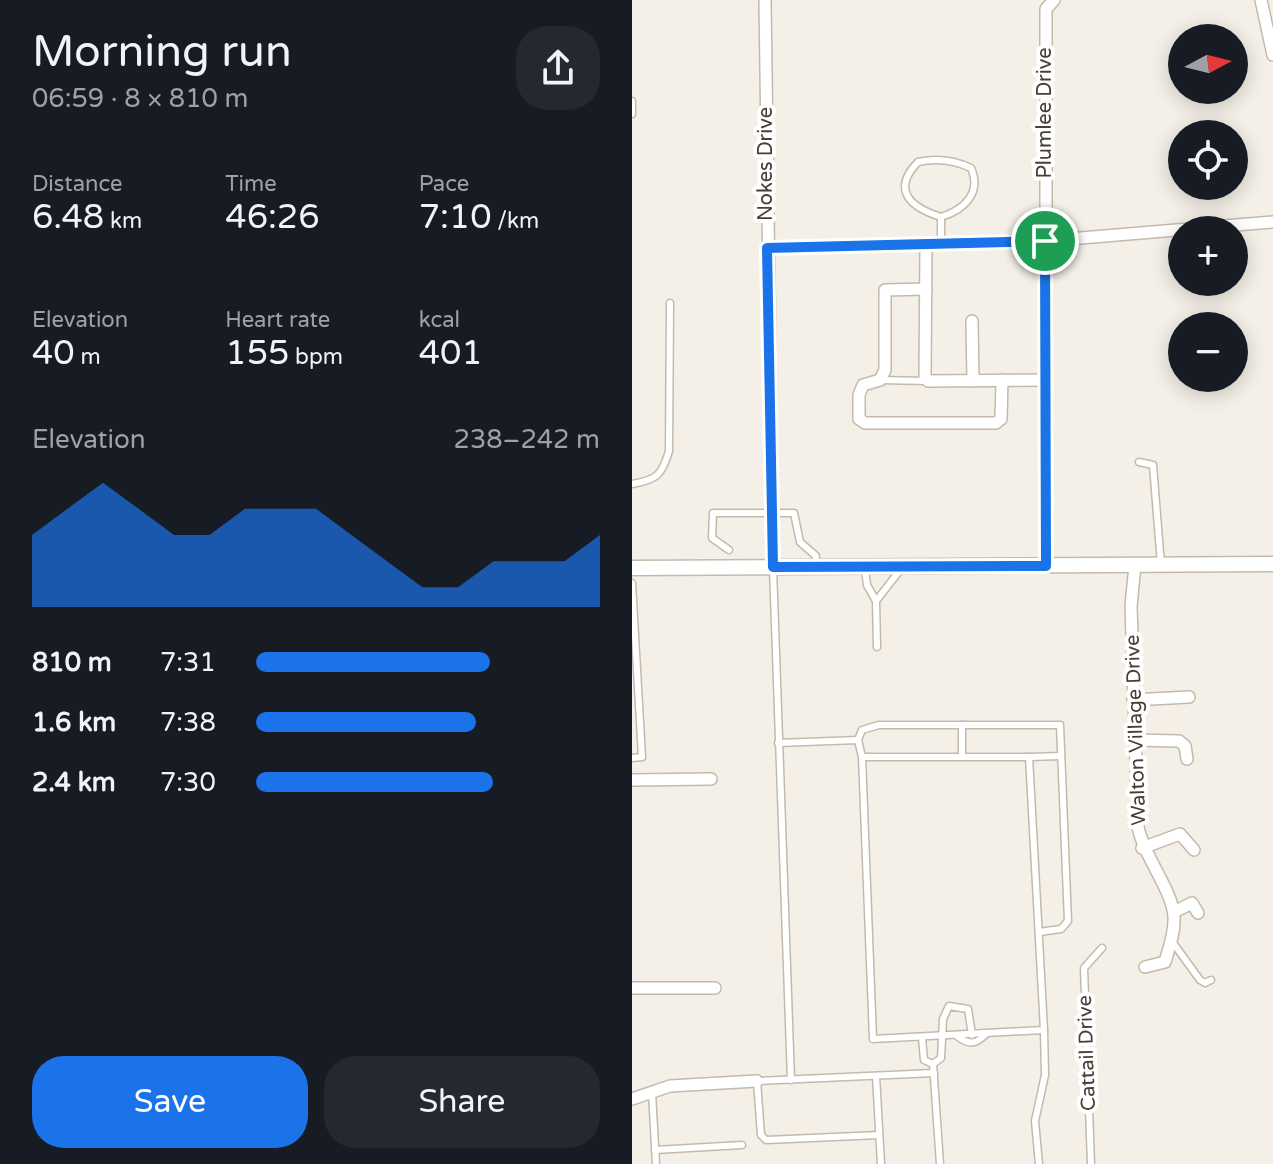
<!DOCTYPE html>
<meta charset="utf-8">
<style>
:root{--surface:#171b24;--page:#242831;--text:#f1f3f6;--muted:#9ea1a6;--accent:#1a73e8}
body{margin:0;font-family:"Varela Round",sans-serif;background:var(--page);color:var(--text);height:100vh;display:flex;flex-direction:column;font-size:30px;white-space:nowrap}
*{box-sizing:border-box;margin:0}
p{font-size:26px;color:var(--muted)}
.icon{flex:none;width:44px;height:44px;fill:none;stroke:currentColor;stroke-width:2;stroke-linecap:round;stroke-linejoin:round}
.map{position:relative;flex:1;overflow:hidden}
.panel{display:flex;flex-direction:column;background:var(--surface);width:632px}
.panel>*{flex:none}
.needle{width:52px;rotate:83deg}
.tools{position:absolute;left:536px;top:24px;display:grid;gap:16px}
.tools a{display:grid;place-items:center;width:80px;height:80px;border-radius:50%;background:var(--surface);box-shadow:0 4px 20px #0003;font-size:40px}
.pin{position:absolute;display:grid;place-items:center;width:68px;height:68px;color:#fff;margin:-34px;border:4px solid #fff;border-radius:50%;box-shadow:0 2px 8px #0007}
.round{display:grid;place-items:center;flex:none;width:84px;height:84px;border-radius:32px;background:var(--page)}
.overview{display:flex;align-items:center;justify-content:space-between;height:136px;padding:0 32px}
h1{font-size:44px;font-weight:600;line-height:60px}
.stats{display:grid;grid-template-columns:repeat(3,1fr);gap:12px;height:136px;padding:8px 32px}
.stats div{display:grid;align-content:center}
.stats b{font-size:34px;font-weight:600}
.stats small{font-size:22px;font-weight:400}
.stats p{font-size:22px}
.chart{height:224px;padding:16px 32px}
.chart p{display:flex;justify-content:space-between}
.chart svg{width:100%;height:144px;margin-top:8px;fill:var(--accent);opacity:.7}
.primary-button{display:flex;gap:16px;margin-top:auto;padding:16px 32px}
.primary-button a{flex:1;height:92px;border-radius:32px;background:var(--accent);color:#fff;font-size:32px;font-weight:600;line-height:92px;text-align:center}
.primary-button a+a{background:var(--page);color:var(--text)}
ul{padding:0 32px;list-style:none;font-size:26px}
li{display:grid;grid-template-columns:128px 96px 1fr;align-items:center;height:60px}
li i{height:20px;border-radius:10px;background:var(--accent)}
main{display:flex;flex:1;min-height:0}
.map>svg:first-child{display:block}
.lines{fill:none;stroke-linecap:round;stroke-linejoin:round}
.service-casing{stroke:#c3baac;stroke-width:9}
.minor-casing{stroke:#c3baac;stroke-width:14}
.tertiary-casing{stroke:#c3baac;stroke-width:17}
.service{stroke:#fff;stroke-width:6}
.minor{stroke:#fff;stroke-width:11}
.tertiary{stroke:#fff;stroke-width:14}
.route-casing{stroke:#fff;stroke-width:16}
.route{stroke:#1a73e8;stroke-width:10}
.labels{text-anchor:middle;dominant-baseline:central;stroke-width:8;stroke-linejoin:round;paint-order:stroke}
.street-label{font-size:20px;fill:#474035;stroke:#fff}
</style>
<main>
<section class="panel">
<div class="overview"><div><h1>Morning run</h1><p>06:59 · 8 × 810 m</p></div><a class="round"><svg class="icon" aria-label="share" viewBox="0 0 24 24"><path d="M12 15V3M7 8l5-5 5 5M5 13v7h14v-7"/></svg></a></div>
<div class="stats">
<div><p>Distance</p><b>6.48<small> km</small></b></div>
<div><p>Time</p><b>46:26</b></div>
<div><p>Pace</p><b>7:10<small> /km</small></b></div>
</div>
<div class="stats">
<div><p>Elevation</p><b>40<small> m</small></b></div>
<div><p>Heart rate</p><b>155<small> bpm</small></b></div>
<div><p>kcal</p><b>401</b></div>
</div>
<div class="chart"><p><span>Elevation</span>238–242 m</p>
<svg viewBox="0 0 160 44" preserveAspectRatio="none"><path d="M0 44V22L10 14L20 6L30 14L40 22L50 22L60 14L70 14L80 14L90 22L100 30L110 38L120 38L130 30L140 30L150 30L160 22V44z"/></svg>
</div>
<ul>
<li><b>810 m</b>7:31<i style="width:68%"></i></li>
<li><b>1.6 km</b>7:38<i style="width:64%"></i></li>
<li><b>2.4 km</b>7:30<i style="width:69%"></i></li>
</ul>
<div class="primary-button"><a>Save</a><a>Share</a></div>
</section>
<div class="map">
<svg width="641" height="1164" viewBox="0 0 641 1164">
<rect width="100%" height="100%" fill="#f4f0e7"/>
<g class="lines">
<!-- service casing -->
<g class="service-casing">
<g id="service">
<path d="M0,101V114"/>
<path d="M309,244V217C332,210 350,193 339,168C322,160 304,158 286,162C258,191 280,208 309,217"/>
<path d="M248,380L296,381"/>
<path d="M507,462L521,465L529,565"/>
<path d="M0,484C25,480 30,475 37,451L38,303"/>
<path d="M97,550L80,538L81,513H162L168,542L184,556L183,568"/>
<path d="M141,568L159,1080"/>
<path d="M233,569L235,585L244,601L245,647"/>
<path d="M0,583L10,757L0,758"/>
<path d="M244,601L269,569"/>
<path d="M226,740L230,730L247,725H428L436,921L429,929L407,932"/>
<path d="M146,743L226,740L230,757H397L412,1030L241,1039L230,757"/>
<path d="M330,756V725"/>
<path d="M397,757L429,756"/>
<path d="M539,940L568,980L573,983L579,980"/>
<path d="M325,1036C337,1045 343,1045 354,1034"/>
<path d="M290,1038L292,1060L301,1064"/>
<path d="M244,1076L249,1164"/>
<path d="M20,1093L24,1164"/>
<path d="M247,1135L134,1140L129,1135L125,1081L302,1073"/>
<path d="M23,1150L110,1145"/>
<path d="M308,1164L301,1064L309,1058L311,1019L317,1006L336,1009L340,1035"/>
<path d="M407,1164L403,1121L413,1075L412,1030"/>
<path d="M459,1164L452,968L470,948"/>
</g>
</g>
<!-- minor casing -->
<g class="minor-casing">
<g id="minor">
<path d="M133,0L141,567"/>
<path d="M629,0L641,55"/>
<path d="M294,244L293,377L296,381L414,380"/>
<path d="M135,248L413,241L641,222"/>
<path d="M294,289L253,290V370L248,380L231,385L227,395V419L233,423H364L369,419L370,380"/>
<path d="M340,321L341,381"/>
<path d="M503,565L499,606L506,827C512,857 541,891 542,917C543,932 537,948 533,962L513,967"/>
<path d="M414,566V9L422,0"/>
<path d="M501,700L557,697"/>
<path d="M501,740L547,741L553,746L555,759"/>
<path d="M0,780L79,779"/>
<path d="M510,848L548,834L562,850"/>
<path d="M542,912L560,903L566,913"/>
<path d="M0,988H83"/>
<path d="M0,1099L38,1086L125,1081"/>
</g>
</g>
<!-- tertiary casing -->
<g class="tertiary-casing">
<path id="tertiary" d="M0,568L641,564"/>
</g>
<!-- service -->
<use href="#service" class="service"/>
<!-- minor -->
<use href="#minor" class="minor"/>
<!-- tertiary -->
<use href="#tertiary" class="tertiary"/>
</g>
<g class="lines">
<!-- route casing -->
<g class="route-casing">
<path id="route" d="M413,241L414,566L141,567L135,248Z"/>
</g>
<!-- route -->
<use href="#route" class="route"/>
</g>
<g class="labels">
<!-- street labels -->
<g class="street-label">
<text transform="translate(413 113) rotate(-90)">Plumlee Drive</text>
<text transform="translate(134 164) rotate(-90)">Nokes Drive</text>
<text transform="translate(504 730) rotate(-92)">Walton Village Drive</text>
<text transform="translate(455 1053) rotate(-92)">Cattail Drive</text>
</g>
</g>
</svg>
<div class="tools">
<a><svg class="needle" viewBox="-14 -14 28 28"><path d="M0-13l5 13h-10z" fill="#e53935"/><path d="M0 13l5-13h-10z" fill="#9ea1a6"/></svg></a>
<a><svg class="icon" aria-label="locate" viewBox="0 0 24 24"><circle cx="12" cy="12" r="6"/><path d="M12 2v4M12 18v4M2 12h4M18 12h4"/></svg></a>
<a>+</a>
<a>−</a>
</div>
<div class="pin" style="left:413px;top:241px;background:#1e9e55"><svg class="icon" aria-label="arrive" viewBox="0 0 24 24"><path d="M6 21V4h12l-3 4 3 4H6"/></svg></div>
</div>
</main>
